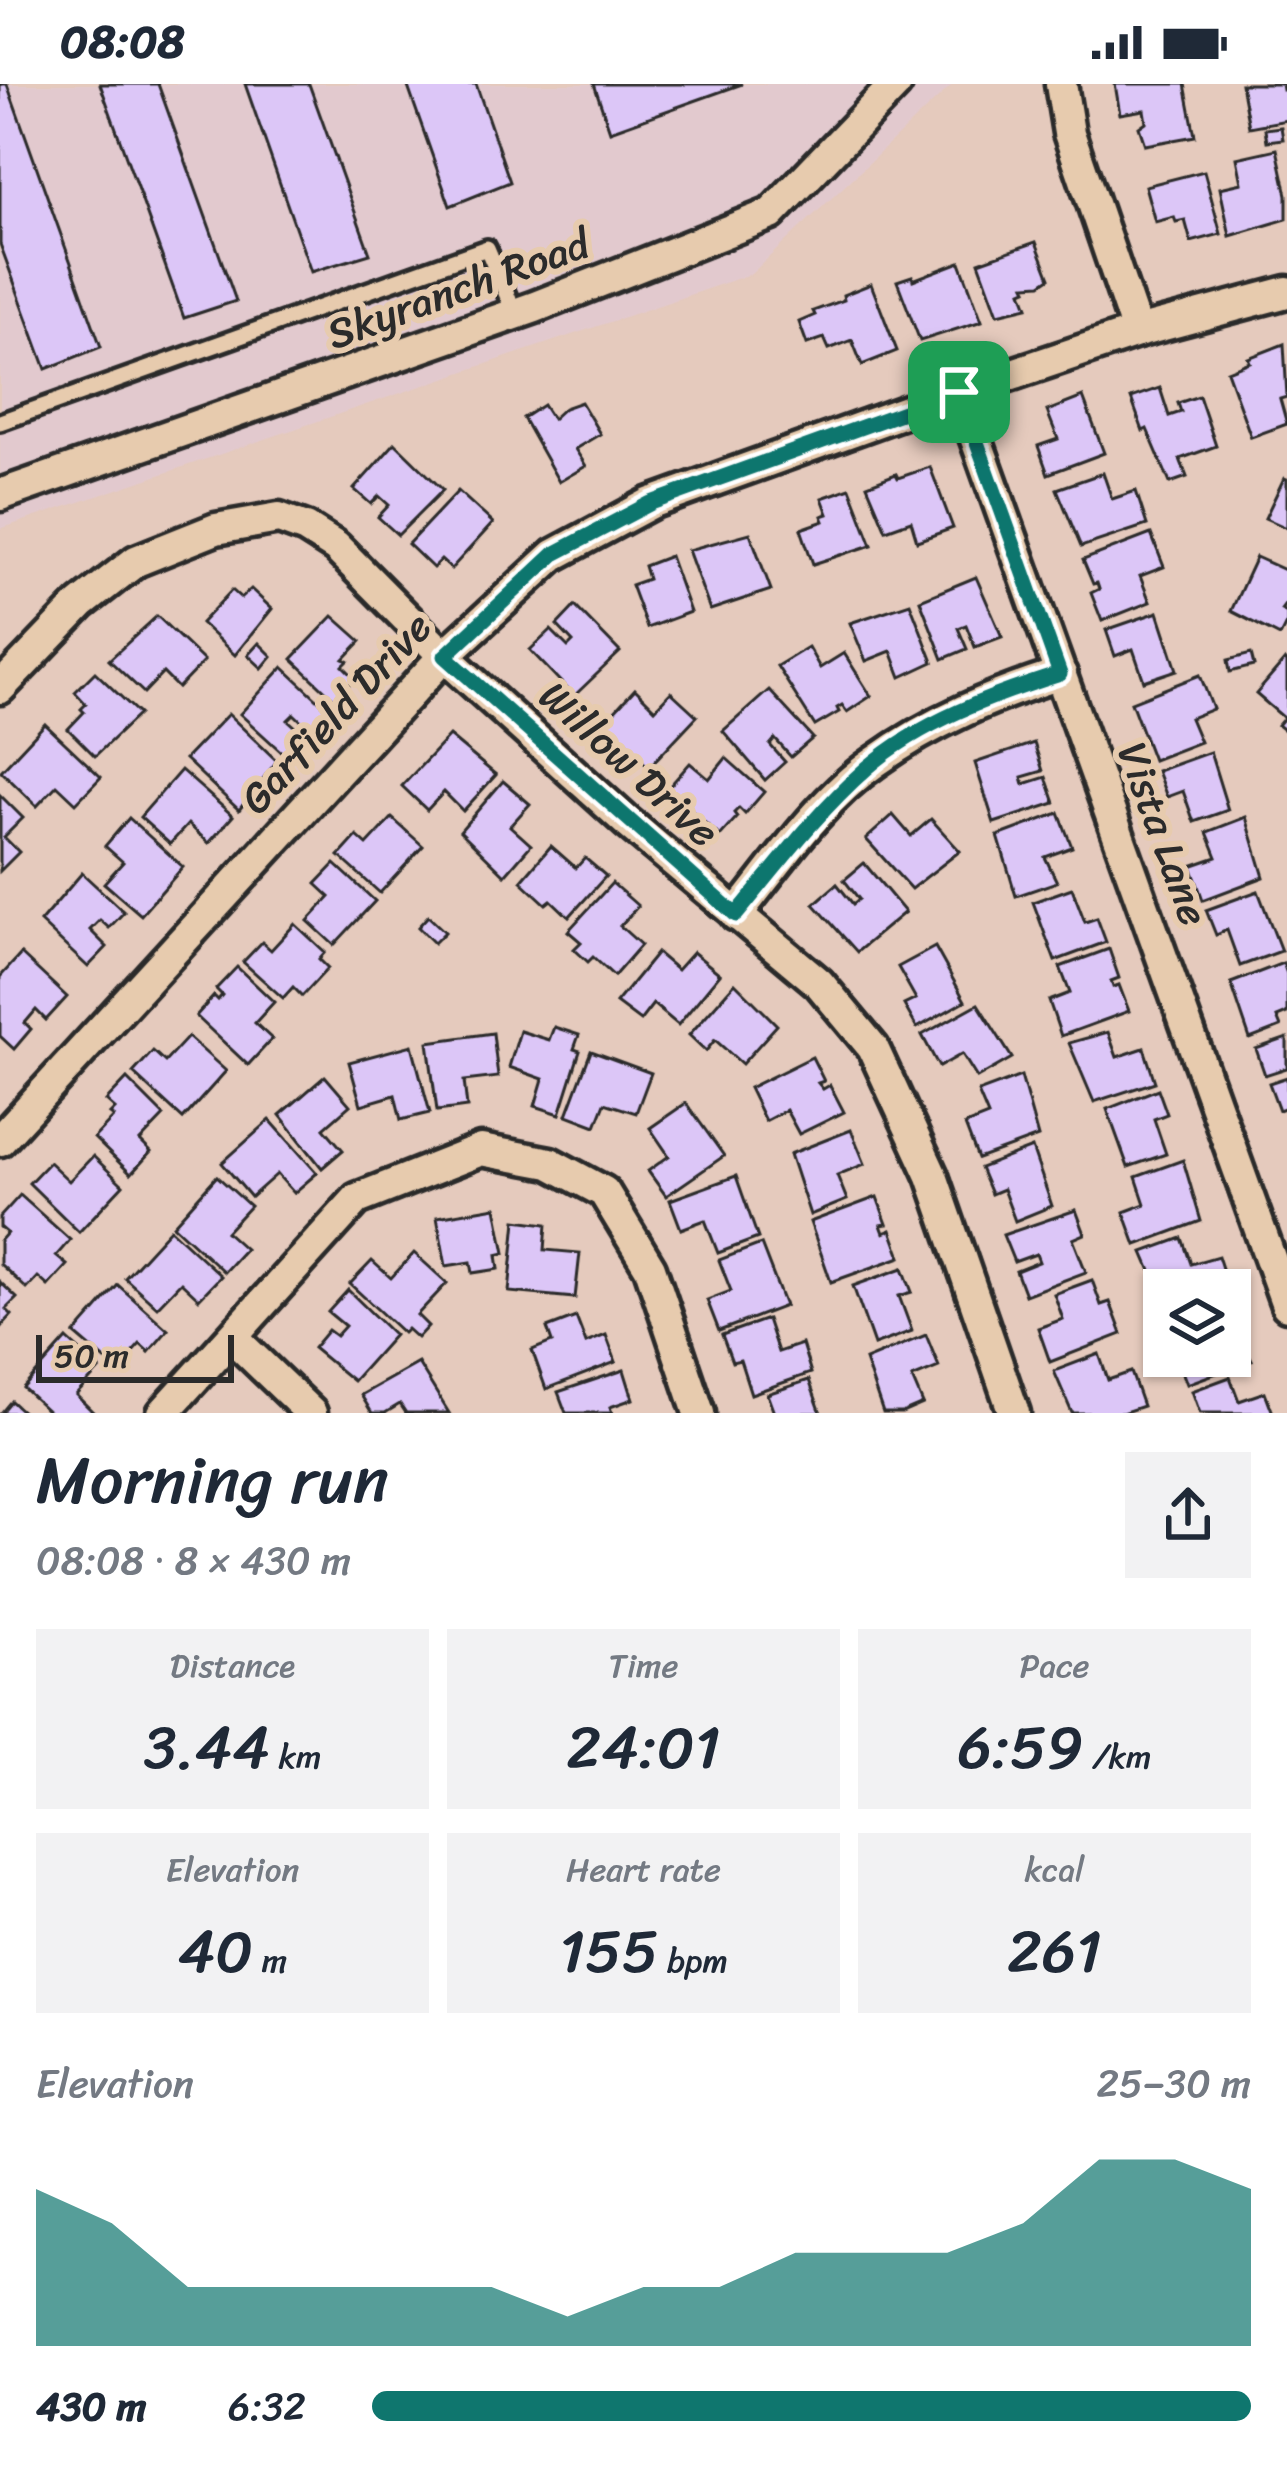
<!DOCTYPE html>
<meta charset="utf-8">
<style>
:root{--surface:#fff;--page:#f2f2f3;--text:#1f2937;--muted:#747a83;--accent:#0f766e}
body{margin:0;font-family:Sriracha,sans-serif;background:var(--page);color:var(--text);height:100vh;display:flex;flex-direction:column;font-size:45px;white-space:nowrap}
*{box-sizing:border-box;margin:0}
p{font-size:39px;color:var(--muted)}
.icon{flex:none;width:66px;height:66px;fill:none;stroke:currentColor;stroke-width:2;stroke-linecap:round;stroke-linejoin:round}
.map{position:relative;height:1329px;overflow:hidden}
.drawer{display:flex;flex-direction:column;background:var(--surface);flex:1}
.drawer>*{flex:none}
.tools{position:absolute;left:1143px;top:1185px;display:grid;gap:24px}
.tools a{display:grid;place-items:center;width:108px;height:108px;border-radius:0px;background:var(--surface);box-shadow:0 3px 9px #0004;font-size:60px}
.scale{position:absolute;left:36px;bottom:30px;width:198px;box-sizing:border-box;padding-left:12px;border:6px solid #2b2b2b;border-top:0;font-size:33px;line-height:42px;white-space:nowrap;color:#2b2b2b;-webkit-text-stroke:9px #e7cbae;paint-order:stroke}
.pin{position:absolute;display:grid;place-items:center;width:102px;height:102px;color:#fff;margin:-51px;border-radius:24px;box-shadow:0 6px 18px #0006}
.round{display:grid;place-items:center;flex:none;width:126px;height:126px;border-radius:0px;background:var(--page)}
.headline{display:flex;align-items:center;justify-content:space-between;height:204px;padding:0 36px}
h1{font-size:66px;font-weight:600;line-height:90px}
.stats{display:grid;grid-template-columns:repeat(3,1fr);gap:18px;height:204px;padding:12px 36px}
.stats div{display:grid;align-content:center;border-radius:0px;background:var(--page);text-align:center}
.stats b{font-size:60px;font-weight:600}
.stats small{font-size:33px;font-weight:400}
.stats p{font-size:33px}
.chart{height:336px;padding:24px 36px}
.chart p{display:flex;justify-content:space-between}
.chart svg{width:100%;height:216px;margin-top:12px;fill:var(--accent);opacity:.7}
ul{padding:0 36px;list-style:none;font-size:39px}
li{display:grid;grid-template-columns:192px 144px 1fr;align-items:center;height:90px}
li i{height:30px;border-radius:15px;background:var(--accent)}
.status{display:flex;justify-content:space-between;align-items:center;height:84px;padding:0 60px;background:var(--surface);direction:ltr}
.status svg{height:33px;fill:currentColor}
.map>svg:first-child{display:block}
.built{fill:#e2c9ce}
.building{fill:#dcc6f7;stroke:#2b2b2b;stroke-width:3}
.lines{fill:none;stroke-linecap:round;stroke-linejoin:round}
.service-casing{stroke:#2b2b2b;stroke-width:24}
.minor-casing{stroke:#2b2b2b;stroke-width:39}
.service{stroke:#e7cbae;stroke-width:15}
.minor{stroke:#e7cbae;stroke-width:30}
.route-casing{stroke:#fff;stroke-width:24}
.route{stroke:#0f766e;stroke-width:15}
.labels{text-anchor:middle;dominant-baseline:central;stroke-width:12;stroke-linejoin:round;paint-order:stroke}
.street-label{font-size:42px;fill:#2b2b2b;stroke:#e7cbae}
</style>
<div class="status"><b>08:08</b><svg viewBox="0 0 49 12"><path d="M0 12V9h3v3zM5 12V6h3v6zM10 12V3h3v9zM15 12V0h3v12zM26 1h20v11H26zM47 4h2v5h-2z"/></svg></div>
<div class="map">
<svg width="1287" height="1329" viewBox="0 0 1287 1329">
<rect width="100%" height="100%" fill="#e5cabd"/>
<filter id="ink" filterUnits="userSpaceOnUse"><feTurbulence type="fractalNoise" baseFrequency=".00833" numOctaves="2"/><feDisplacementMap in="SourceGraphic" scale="24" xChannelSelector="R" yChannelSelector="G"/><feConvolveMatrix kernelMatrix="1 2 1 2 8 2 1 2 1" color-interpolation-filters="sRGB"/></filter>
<g filter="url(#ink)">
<!-- built -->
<path class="built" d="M0,0H953L751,190L0,445Z"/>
<!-- building -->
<g class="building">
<path d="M0,0H7L101,263L46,285L0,160Z"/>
<path d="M100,0H158L236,217L184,234Z"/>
<path d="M245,0H309L370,170L311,188Z"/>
<path d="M407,0H476L510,98L450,122Z"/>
<path d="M594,0H742L610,47Z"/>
<path d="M1115,0H1185L1195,52L1145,61L1139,43L1146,38L1144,26L1120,30Z"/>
<path d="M1241,0H1282L1283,6L1287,5V36L1249,43Z"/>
<path d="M1281,43L1283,55L1267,57L1265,45Z"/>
<path d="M1277,65L1287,111V135L1230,152L1220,104L1242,99L1237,74Z"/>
<path d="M1204,87L1221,150L1191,158L1185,136L1176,138L1174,133L1155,138L1145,102Z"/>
<path d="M1036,158L1050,194L1041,200L1025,201L1027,205L1022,207L1028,223L998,230L979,178Z"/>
<path d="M960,178L982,237L920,257L897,197L912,192L913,196Z"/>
<path d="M871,200L897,267L862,281L852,256L829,265L824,254L807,260L799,238L815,231L813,227L844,216L843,211Z"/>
<path d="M1284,260L1287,313L1280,315L1287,340L1251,353L1227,287L1250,278L1248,274Z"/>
<path d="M1160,304L1169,332L1181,328L1178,319L1199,312L1216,362L1180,375L1187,393L1170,399L1147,345L1143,347L1131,314Z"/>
<path d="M1083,313L1104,369L1048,390L1038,362L1058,355L1047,327Z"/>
<path d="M581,318L600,350L575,365L586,382L559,398L523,334L543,321L552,335L564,324Z"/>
<path d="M395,359L443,406L398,451L378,433L389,421L379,412L371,420L354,405Z"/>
<path d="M930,383L953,444L917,457L911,437L886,446L867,401L896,390L898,394Z"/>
<path d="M1103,389L1112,415L1136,407L1147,441L1081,463L1057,405Z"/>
<path d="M1284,394L1287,395V444L1265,434Z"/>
<path d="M850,404L872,461L813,480L801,445L824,437L822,432L828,430L822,414Z"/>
<path d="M458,407L493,439L451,485L441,476L433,484L408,460Z"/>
<path d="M750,449L771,506L710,526L688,466Z"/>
<path d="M1151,450L1164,483L1140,492L1150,518L1102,537L1091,509L1099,505L1097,499L1093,500L1083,476Z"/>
<path d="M670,472L690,528L647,544L631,501L648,495L644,482Z"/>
<path d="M1256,473L1287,487V518L1281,526L1287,529V538L1280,552L1231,527Z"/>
<path d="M976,493L1002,553L975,563L966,541L958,544L967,565L943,575L920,516Z"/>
<path d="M251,505L272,525L235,571L201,539L232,506L241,514Z"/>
<path d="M910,519L933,578L901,593L891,567L866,577L850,539Z"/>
<path d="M575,522L620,568L574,612L530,566L551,546L568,563L573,558L557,541Z"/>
<path d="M1158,528L1177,586L1144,597L1133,565L1115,572L1106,546Z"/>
<path d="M157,532L204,577L178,604L163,589L144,609L109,576Z"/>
<path d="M333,532L361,557L344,575L348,577L343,582L355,594L335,616L292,575Z"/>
<path d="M259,559L272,572L262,584L248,571Z"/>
<path d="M808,563L820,584L844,569L871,612L847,628L842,621L837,624L839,628L815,642L777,582Z"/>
<path d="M1251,570L1254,582L1230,588L1228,576Z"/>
<path d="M1285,576L1287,578V648L1278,641L1284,634L1256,610Z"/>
<path d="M283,583L330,627L312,647L294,630L288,636L306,652L287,673L240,630Z"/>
<path d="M95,588L139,630L95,672L68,645L84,628L81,625L86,620L75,608Z"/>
<path d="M1200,591L1213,625L1190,634L1200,658L1153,676L1131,618Z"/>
<path d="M635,605L655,625L671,608L697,632L649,683L630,666L633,663L626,657L621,663L600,643Z"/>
<path d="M769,606L813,654L791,673L775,655L770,661L785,678L765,696L723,647Z"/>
<path d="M228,630L277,677L239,726L185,675Z"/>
<path d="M45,640L101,693L76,719L57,701L37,722L1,687Z"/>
<path d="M449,652L496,691L463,727L444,708L427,726L402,702Z"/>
<path d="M1034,659L1043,687L1022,693L1024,700L1046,693L1055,719L994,739L975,679Z"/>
<path d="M1210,668L1228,726L1194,738L1183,707L1167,713L1157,687Z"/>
<path d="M726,674L764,708L745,730L739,724L734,729L737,733L720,752L667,705L690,679L709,695Z"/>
<path d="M181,686L233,732L209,759L188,740L170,760L140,733Z"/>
<path d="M503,697L530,720L510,742L531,761L505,791L460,747Z"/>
<path d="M0,711L23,734L4,753L19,768L0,787Z"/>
<path d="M1059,729L1072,763L1045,773L1057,798L1016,812L998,752Z"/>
<path d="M893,731L911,752L931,735L960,767L911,805L866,755Z"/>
<path d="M1246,733L1264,793L1203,816L1191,782L1217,773L1207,748Z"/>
<path d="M129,734L183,783L141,831L104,799L123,778L105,762Z"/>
<path d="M392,734L423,762L380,809L339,772L357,752L367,761Z"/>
<path d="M551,762L576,784L585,774L606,792L569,833L551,816L546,820L521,797Z"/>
<path d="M864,779L905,828L857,868L814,820L837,800L853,820L859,815L844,796Z"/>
<path d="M335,780L375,817L334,861L308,837L330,813L316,800Z"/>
<path d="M82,789L124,828L109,844L100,836L90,846L107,863L88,883L40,838Z"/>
<path d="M612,799L638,822L620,842L641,861L614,892L593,873L588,878L574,865L581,858L568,847Z"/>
<path d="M1072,804L1085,838L1097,834L1106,858L1055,877L1033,818Z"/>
<path d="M1258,807L1281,867L1240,882L1227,846L1216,851L1206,826Z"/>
<path d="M428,832L445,848L434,859L418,843Z"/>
<path d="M295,840L325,868L319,875L328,884L302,912L293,903L283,914L243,878L262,858L271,866Z"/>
<path d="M935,863L965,917L917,944L904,921L916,915L898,883Z"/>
<path d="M1109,865L1119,894L1111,897L1113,903L1119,901L1129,927L1061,952L1049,917L1070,909L1060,883Z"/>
<path d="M693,868L720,890L678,941L653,920L640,937L616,919L657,869L677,886Z"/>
<path d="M21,870L67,913L46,936L36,926L25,939L31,945L14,965L0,952V893Z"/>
<path d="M1283,879L1287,890V929L1277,933L1281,943L1250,955L1231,899Z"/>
<path d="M237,883L274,918L255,939L272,955L248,981L196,932L214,912L218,916L222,911L216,905Z"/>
<path d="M735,899L777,941L742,980L715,956L706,967L689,951Z"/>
<path d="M978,920L1012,974L977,994L962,970L939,983L922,951Z"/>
<path d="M554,943L579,951L574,965L580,967L560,1030L535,1022L543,995L509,983L520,947L549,956Z"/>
<path d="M1108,948L1117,973L1144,964L1155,998L1094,1018L1069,959Z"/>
<path d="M493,949L498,993L464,997L467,1023L437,1027L428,958Z"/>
<path d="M188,953L226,987L183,1035L133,989L153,967L165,978Z"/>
<path d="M1287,954V984L1265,991L1256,965Z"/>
<path d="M412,961L430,1029L401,1036L395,1011L361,1021L349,978Z"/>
<path d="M591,967L651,989L636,1029L605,1019L596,1042L567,1031Z"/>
<path d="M812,973L824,997L818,999L823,1005L830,1001L844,1028L799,1050L786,1026L765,1037L749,1004Z"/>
<path d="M325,992L350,1021L324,1044L343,1066L322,1084L280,1031Z"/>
<path d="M1021,992L1038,1053L978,1075L965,1041L988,1032L978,1008Z"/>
<path d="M1287,993V1023L1279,1026L1269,999Z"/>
<path d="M127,995L164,1032L140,1057L151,1068L131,1090L94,1054L114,1033L110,1030L115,1025L106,1017Z"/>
<path d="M1158,1005L1167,1030L1154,1035L1166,1070L1128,1083L1107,1025Z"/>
<path d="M686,1019L724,1072L666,1112L648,1087L669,1072L650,1044Z"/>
<path d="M270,1036L317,1089L294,1109L277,1090L251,1113L222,1079Z"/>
<path d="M851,1046L865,1080L837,1091L847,1116L810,1131L790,1070Z"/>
<path d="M1032,1064L1052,1122L1015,1137L1003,1105L991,1110L980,1084Z"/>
<path d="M93,1072L123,1101L79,1148L29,1099L49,1078L69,1097Z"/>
<path d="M1183,1076L1201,1137L1136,1161L1124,1128L1145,1120L1136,1093Z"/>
<path d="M217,1092L250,1122L226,1148L245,1165L224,1188L173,1141Z"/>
<path d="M736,1092L758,1154L718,1169L705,1136L681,1145L670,1116Z"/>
<path d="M20,1111L70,1156L56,1172L67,1181L48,1202L38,1193L27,1205L0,1180V1157L7,1149L0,1143V1133Z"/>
<path d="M877,1113L887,1140L881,1141L884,1149L891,1146L901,1173L831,1198L810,1138Z"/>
<path d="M496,1123L505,1169L497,1171L499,1185L473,1189L471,1178L446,1182L437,1133Z"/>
<path d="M1076,1126L1085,1150L1073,1155L1086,1188L1025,1211L1016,1187L1039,1178L1036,1170L1014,1178L1003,1151Z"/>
<path d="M516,1136L547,1140L545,1166L580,1169L575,1214L509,1208Z"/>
<path d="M170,1145L221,1192L199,1215L181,1198L157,1223L125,1194Z"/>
<path d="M1182,1154L1191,1180L1218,1172L1229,1206H1164V1217L1143,1168Z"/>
<path d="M761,1160L785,1222L719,1247L707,1216L731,1207L719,1176Z"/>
<path d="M414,1169L447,1199L417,1231L428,1242L417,1254L407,1245L403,1249L350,1200L372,1177L391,1194Z"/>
<path d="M903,1184L912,1208L899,1212L912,1247L874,1261L853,1202Z"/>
<path d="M1092,1196L1101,1221L1110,1218L1122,1250L1050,1278L1038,1244L1063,1235L1054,1210Z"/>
<path d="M0,1198L17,1214L6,1225L12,1231L0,1244Z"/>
<path d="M118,1201L168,1246L149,1268L140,1260L117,1286L75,1250Z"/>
<path d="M348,1206L394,1251L353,1297L313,1264L328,1246L336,1252L345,1242L328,1228Z"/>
<path d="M1233,1214L1244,1242L1235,1244L1252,1276L1187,1300L1176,1272H1230Z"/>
<path d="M576,1233L586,1259L606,1251L616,1278L546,1305L532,1266L552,1258L547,1244Z"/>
<path d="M767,1235L778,1268L802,1260L811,1289L751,1310L740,1276L732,1278L722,1251Z"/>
<path d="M926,1251L939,1283L912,1294L923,1320L902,1329H883L865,1276Z"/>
<path d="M67,1255L100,1285L76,1311L94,1329H50L23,1304Z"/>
<path d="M1099,1270L1108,1296L1131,1288L1143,1322L1122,1329H1072L1054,1287Z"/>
<path d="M418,1279L449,1329H406L400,1320L385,1329H372L361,1311Z"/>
<path d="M624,1286L633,1315L610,1323L612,1329H566L558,1308Z"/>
<path d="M1230,1293L1239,1317L1265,1308L1273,1329H1200L1192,1307Z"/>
<path d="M809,1296L821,1329H774L767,1310Z"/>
<path d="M11,1317L24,1329H1Z"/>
</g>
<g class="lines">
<!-- service casing -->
<g class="service-casing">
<path id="service" d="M0,338L487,164L515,230"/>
</g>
<!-- minor casing -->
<g class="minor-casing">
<g id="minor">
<path d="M1061,0L1069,49L1137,248"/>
<path d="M959,308L1287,1221"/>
<path d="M0,411L535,223L771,130L896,0"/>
<path d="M0,604L81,520L136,477L216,445L279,434L306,444L336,463L444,572L627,738L819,899L873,964L932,1092L1014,1329"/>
<path d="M736,831C778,779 820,716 875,678C932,637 994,611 1061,590"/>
<path d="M0,1056L444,572L554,471L651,419L959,308L1137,248L1287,208"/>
<path d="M233,1254L311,1329"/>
<path d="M163,1329L357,1115L481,1066L550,1079L604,1108L650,1184L699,1329"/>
</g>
</g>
<!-- service -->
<use href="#service" class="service"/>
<!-- minor -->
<use href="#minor" class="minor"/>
</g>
</g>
<g class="lines" filter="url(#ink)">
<!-- route casing -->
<g class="route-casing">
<path id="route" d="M959,308L1060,590C994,611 921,637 867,684C818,727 778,780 736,831L445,572L554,470L651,419Z"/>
</g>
<!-- route -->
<use href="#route" class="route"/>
</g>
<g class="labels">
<!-- street labels -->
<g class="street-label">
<text transform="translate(458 205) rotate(-20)">Skyranch Road</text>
<text transform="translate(336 629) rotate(-47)">Garfield Drive</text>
<text transform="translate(629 680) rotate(42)">Willow Drive</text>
<text transform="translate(1163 750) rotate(70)">Vista Lane</text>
</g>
</g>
</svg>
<div class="tools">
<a><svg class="icon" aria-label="layers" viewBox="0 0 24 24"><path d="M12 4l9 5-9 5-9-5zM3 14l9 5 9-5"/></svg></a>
</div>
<div class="scale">50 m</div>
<div class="pin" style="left:959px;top:308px;background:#1e9e55"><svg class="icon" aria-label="arrive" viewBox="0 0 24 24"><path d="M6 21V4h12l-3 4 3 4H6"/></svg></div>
</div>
<section class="drawer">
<div class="headline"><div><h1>Morning run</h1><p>08:08 · 8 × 430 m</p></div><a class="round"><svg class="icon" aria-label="share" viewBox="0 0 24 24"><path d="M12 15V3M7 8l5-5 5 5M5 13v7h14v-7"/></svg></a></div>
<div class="stats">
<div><p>Distance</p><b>3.44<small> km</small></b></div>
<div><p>Time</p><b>24:01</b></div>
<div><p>Pace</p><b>6:59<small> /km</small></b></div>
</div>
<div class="stats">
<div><p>Elevation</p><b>40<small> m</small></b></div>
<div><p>Heart rate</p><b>155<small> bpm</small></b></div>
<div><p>kcal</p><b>261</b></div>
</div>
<div class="chart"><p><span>Elevation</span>25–30 m</p>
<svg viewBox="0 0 160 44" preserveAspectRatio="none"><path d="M0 44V12L10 19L20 32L30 32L40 32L50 32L60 32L70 38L80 32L90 32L100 25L110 25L120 25L130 19L140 6L150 6L160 12V44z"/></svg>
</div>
<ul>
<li><b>430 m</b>6:32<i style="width:100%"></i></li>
</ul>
</section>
